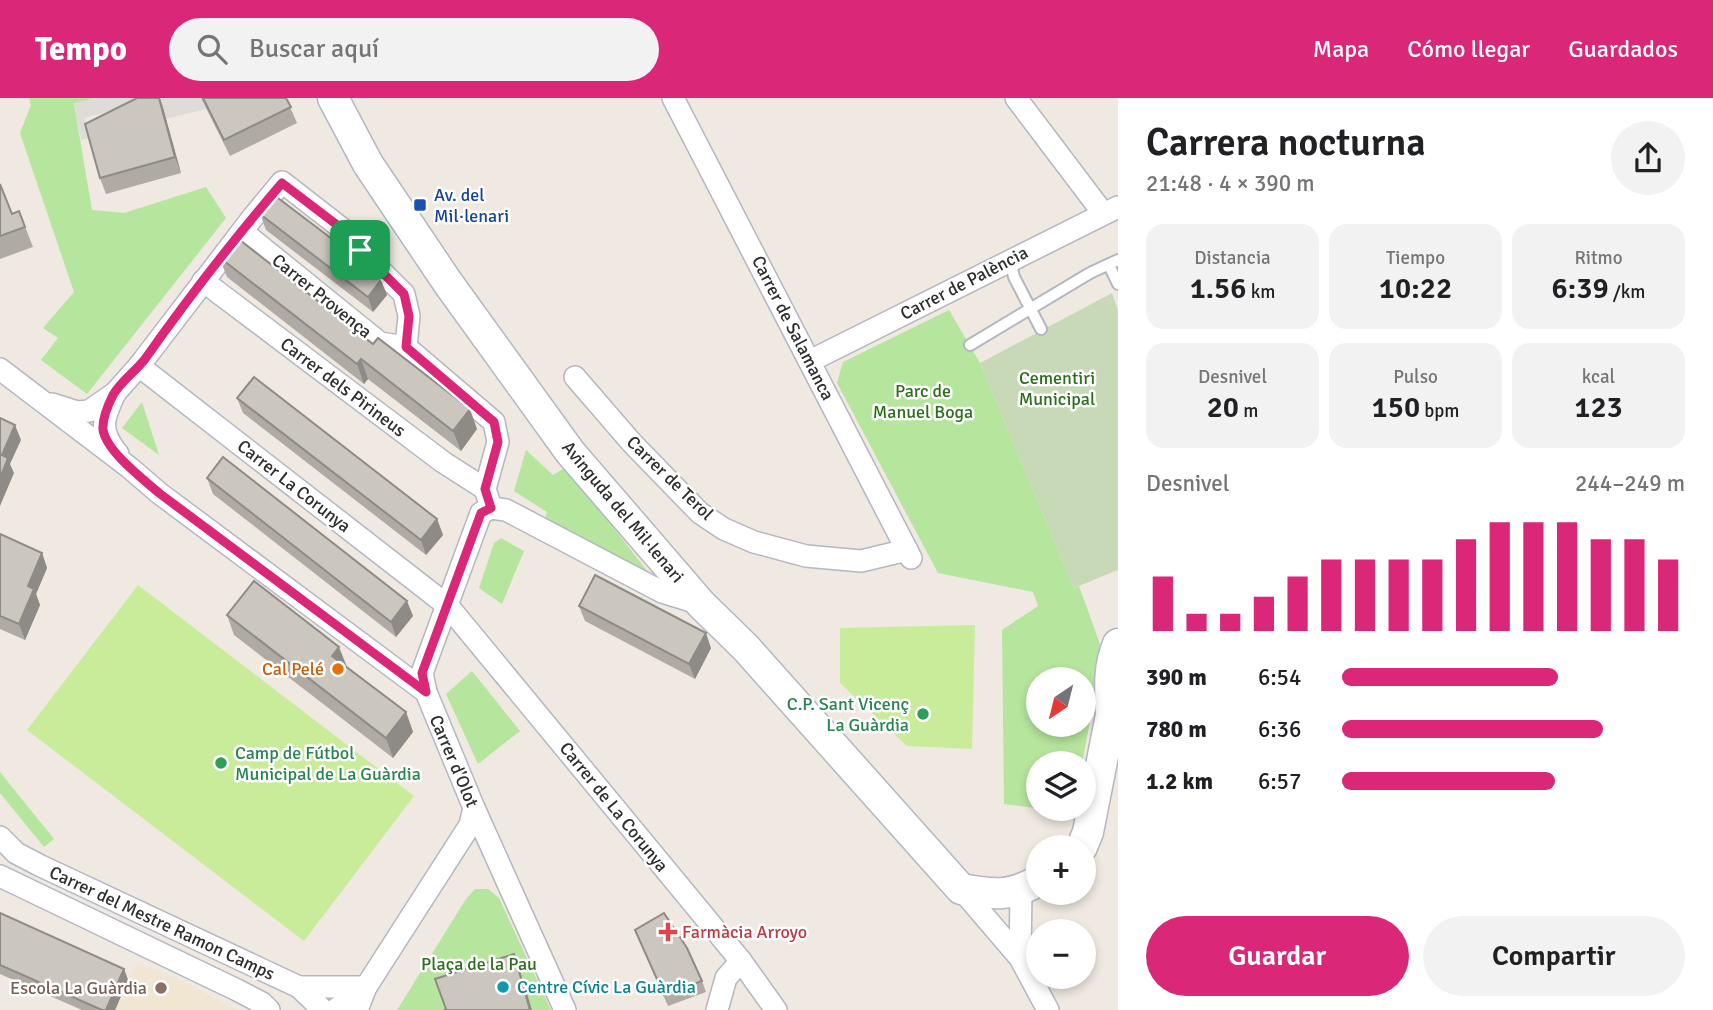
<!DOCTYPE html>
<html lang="es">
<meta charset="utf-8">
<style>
:root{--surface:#fff;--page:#f2f2f2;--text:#202124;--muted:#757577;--accent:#db2777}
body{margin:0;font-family:Signika,sans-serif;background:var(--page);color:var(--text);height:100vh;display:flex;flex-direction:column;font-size:26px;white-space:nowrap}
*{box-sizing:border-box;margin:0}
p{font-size:23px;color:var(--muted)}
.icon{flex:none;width:38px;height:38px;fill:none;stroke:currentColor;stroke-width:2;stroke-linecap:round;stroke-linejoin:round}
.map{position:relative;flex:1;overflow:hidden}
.details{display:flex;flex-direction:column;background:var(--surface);width:595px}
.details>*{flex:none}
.needle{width:46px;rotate:215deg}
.buttons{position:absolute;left:1026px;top:569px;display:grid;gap:14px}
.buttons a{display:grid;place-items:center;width:70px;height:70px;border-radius:50%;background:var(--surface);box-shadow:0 4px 10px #0003;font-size:35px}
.pin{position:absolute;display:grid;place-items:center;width:60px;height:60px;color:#fff;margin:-30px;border-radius:14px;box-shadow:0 4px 10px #0006}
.round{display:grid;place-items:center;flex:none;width:74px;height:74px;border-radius:37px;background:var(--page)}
.headline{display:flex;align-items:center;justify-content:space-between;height:119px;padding:0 28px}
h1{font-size:38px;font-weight:600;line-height:52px}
.metrics{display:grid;grid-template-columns:repeat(3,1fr);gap:10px;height:119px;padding:7px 28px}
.metrics div{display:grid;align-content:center;border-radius:18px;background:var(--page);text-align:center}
.metrics b{font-size:30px;font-weight:600}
.metrics small{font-size:19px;font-weight:400}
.metrics p{font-size:19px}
.chart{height:196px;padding:14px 28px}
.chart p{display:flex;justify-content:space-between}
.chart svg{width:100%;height:126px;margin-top:7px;stroke:var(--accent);stroke-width:6}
.cta{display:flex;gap:14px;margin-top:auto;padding:14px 28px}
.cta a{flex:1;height:80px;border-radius:42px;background:var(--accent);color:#fff;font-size:28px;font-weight:600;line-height:80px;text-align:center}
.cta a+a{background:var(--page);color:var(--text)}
ul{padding:0 28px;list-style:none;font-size:23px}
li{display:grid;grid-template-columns:112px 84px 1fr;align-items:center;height:52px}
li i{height:18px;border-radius:9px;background:var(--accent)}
header{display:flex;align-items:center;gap:42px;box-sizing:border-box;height:98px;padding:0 35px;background:var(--accent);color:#fff}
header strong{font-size:33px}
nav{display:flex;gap:38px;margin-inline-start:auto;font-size:24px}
.search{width:490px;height:63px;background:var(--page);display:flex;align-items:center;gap:18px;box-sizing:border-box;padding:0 24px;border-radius:38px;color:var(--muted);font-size:26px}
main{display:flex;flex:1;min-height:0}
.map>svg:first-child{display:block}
.education{fill:#f0e6d1}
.green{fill:#b6e59e;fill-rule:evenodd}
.cemetery{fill:#c8d9b8}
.pitch{fill:#c9ec9a}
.plaza{fill:#dfdcd8}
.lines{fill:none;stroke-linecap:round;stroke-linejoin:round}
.lane-casing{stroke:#b4b7c1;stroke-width:14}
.street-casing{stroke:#b4b7c1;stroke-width:24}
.secondary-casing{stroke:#b4b7c1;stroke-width:33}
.lane{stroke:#fff;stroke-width:10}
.street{stroke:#fff;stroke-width:21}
.secondary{stroke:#fff;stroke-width:30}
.wall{fill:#afaba4}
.shaded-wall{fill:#8e8b86}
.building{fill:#cbc7bf;stroke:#8e8b86;stroke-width:2}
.route-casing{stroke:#fff;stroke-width:14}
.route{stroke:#db2777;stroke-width:9}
.transit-dot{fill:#1a4fb4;stroke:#fff;stroke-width:2.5}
.food-dot{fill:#e8710a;stroke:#fff;stroke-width:2.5}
.leisure-dot{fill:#2e9e5b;stroke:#fff;stroke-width:2.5}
.health-dot{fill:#e0444e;stroke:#fff;stroke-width:2.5}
.culture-dot{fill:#0f9aa8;stroke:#fff;stroke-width:2.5}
.education-dot{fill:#8d6e63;stroke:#fff;stroke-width:2.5}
.labels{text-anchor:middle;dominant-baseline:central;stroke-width:5;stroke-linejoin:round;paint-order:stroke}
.transit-label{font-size:18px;fill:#164399;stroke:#fff;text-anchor:start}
.street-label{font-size:18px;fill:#2e2e2e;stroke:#fff}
.park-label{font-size:18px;fill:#2c6e1b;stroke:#fff}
.food-label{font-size:18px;fill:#c56008;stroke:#fff;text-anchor:end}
.leisure-label{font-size:18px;fill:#27864d;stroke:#fff;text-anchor:end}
.health-label{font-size:18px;fill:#be3a42;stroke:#fff;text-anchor:start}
.culture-label{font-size:18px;fill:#0d838f;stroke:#fff;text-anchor:start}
.education-label{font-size:18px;fill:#785e54;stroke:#fff;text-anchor:end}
</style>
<header>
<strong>Tempo</strong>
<div class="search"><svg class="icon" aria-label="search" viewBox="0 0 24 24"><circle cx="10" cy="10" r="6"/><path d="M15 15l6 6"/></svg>Buscar aquí</div>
<nav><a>Mapa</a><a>Cómo llegar</a><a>Guardados</a></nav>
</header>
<main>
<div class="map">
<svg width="1118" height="912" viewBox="0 0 1118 912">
<rect width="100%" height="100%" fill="#efe9e1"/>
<!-- education -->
<path class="education" d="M137,866L174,879L237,912H115Z"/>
<!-- green -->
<g class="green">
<path d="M29,0H95L74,6L92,112L124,115L206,89L226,120L87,296L41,262L58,240L43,230L74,194L20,35L31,7Z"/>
<path d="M949,212L980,265L1074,490L1079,488L1100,546L1102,562L1082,665H1038V710L1073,711L1072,715L1004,706L1002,532L1038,508L1033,494L938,475L837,285L843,264ZM1038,581H1083V626H1038Z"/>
<path d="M142,304L159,357L122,330Z"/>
<path d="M526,352L553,377L566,369L648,474L545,420L547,414L514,393Z"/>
<path d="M501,440L524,453L502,506L479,490L494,445Z"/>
<path d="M472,573L520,633L478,666L446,596Z"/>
<path d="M0,674L54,741L44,749L0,695Z"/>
<path d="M475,791H488L499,800L551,912H397L466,801Z"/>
</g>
<!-- cemetery -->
<path class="cemetery" d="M1112,195L1118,212V472L1074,490L980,265Z"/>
<!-- pitch -->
<g class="pitch">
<path d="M138,487L414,698L304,843L27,632Z"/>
<path d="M975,527L972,651L907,648L840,585V530Z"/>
</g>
<!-- plaza -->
<g class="plaza">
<path d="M95,0H156L85,20L90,40L81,42L74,5Z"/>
<path d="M160,0H201L206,11L166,21Z"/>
</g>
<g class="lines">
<!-- lane casing -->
<g class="lane-casing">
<g id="lane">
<path d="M1010,162L1014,179L1041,231"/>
<path d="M1109,167L1118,186"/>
<path d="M970,247L1090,175L1118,162"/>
</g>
</g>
<!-- street casing -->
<g class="street-casing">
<g id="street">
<path d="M673,0L911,460"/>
<path d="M1016,0L1103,115"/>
<path d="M243,134L380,245L406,249"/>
<path d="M203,183L443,364L485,391"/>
<path d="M406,249L494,324L498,344L485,391L489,403"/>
<path d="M810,263L1118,109"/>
<path d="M139,268L448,508L741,863L776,912"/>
<path d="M0,271L130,370L159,395L426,594L474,710L565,912"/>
<path d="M575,279L632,345L700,415L724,431L754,444L806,458L861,463L907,452"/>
<path d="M115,295C103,321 98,332 118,356"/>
<path d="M52,306L77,314L89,313L115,295L139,268L253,119L282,84L345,133L360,152L404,196L409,218L406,249"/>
<path d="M491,410L506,412L662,494L701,506"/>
<path d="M426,594L422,575L481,415L491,410"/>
<path d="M0,739L16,755L41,768L299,889L323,912"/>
<path d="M0,778L237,892L262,905L269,912"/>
<path d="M961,791L1020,860L1048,912"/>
<path d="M1020,860L1021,793"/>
<path d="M299,889H366"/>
<path d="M335,912L366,889"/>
<path d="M357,912L366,889L470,727L474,710"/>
<path d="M717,912L726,880L741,863"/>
</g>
</g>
<!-- secondary casing -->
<g class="secondary-casing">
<g id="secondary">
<path d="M333,0L368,66L448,185L570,354L701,506L746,550L961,791C993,797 1009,799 1038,783"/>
<path d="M1111,616C1110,590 1108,570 1118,546"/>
<path d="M1082,749L1088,734L1111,617L1118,596"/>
</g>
</g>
<!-- lane -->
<use href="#lane" class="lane"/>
<!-- street -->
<use href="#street" class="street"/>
<!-- secondary -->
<use href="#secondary" class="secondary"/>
</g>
<!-- wall -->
<g class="wall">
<path d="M137,0H160L181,75L106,96L100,80Z"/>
<path d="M201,0H286L297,25L230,58Z"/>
<path d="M0,86L12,116L19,113L33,149L0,161Z"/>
<path d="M260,116L387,197L373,214L266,132Z"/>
<path d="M219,159L477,331L461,353L368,281L364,286L227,179Z"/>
<path d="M237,300L437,421L443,437L426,457L243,315Z"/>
<path d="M207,380L413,518L396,539L213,396Z"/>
<path d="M0,436L42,455L47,470L36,496L40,507L25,542L0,531Z"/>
<path d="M579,508L711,550L695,581L585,523Z"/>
<path d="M227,517L346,569L406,614L413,634L393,660L234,537Z"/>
<path d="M0,815L124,871L128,882L115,912H82L0,876Z"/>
<path d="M635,832L702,883L706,894L668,908Z"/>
</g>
<!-- shaded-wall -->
<g class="shaded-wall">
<path d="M159,0L162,6L181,75L175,59Z"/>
<path d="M381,182L387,197L373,214L368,199Z"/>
<path d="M361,261L368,281L364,286L357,266Z"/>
<path d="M470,311L477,331L461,353L453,333Z"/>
<path d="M15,327L21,342L10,366L14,375L0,408V380L2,357Z"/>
<path d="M437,421L443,437L426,457L421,442Z"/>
<path d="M42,455L47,470L36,496L40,507L25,542L19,526L28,488Z"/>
<path d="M407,503L413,518L396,539L391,524Z"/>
<path d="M706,535L711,550L695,581L689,566Z"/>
<path d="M339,549L347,569L332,558Z"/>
<path d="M406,614L413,634L393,660L386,640Z"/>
<path d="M514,856L521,876L532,912H530Z"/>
<path d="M124,871L128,882L115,912H106Z"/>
</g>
<!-- building -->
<g class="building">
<path d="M137,0H159L175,59L100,80L85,26Z"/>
<path d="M203,0H286L291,9L224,42Z"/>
<path d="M0,86L12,116L19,113L25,129L0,138Z"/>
<path d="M274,97L369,169L381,182L368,199L260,116Z"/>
<path d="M236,139L373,246L378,240L470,311L453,333L361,261L357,266L219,159Z"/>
<path d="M254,279L437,421L421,442L237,300Z"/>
<path d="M0,320L15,327L2,357L8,360L0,380Z"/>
<path d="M223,359L407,503L391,524L207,380Z"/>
<path d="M0,436L42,455L28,488L34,491L19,526L0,518Z"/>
<path d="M595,477L706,535L689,566L579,508Z"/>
<path d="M254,483L339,549L332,558L406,614L386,640L227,517Z"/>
<path d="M0,815L124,871L106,912H102L0,867Z"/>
<path d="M664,815L687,850L702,883L664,897L635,832Z"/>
<path d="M514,856L530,912H444L446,911L435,881Z"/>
</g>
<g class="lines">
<!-- route casing -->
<g class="route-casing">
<path id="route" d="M282,85L345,133L360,152L404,196L409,218L406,249L494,324L498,344L485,391L491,410L481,415L422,575L426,594L159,395C143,381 107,354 103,332C102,321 108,307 113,297C121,283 136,273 145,261C188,200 234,141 282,85Z"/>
</g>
<!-- route -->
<use href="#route" class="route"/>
</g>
<!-- markers -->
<rect class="transit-dot" x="413" y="100" width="14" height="14" rx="3.5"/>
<circle class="food-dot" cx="338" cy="571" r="7"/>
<g class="leisure-dot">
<circle cx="923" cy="616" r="7"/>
<circle cx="221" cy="665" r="7"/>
</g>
<path class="health-dot" d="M664.5 823.5h7v7h7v7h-7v7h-7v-7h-7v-7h7z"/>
<circle class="culture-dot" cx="503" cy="889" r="7"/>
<circle class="education-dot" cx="161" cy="890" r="7"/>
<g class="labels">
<!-- transit labels -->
<g class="transit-label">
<text x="434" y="97">Av. del<tspan x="434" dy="21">Mil·lenari</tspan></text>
</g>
<!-- street labels -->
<g class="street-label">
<text transform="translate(964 185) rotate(-27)">Carrer de Palència</text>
<text transform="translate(322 198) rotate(39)">Carrer Provença</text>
<text transform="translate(793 230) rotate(63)">Carrer de Salamanca</text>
<text transform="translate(343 289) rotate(37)">Carrer dels Pirineus</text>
<text transform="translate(670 380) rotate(44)">Carrer de Terol</text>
<text transform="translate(294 388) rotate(38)">Carrer La Corunya</text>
<text transform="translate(623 414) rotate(50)">Avinguda del Mil·lenari</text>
<text transform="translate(454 663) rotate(67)">Carrer d'Olot</text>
<text transform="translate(614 709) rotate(51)">Carrer de La Corunya</text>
<text transform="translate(162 825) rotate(25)">Carrer del Mestre Ramon Camps</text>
</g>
<!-- park labels -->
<g class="park-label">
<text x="1057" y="280">Cementiri<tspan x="1057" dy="21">Municipal</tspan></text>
<text x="923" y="293">Parc de<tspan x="923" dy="21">Manuel Boga</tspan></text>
<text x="479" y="866">Plaça de la Pau</text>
</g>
<!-- food labels -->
<g class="food-label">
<text x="324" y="571">Cal Pelé</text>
</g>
<!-- leisure labels -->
<g class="leisure-label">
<text x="909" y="606">C.P. Sant Vicenç<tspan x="909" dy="21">La Guàrdia</tspan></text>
<text x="235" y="655" text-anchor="start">Camp de Fútbol<tspan x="235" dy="21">Municipal de La Guàrdia</tspan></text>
</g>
<!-- health labels -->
<g class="health-label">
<text x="682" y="834">Farmàcia Arroyo</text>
</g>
<!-- culture labels -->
<g class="culture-label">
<text x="517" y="889">Centre Cívic La Guàrdia</text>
</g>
<!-- education labels -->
<g class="education-label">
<text x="147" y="890">Escola La Guàrdia</text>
</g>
</g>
</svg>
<div class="buttons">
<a><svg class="needle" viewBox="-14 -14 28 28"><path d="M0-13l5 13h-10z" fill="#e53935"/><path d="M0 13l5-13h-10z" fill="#757577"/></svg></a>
<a><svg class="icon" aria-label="layers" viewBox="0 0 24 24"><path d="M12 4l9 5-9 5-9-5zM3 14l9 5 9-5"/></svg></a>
<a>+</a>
<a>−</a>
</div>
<div class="pin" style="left:360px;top:152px;background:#1e9e55"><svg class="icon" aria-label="arrive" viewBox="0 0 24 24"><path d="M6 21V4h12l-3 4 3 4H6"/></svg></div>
</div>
<section class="details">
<div class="headline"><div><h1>Carrera nocturna</h1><p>21:48 · 4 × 390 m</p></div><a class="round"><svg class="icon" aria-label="share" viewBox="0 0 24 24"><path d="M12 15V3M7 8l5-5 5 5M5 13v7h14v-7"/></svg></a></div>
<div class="metrics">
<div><p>Distancia</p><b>1.56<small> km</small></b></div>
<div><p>Tiempo</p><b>10:22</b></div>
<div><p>Ritmo</p><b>6:39<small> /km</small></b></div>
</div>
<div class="metrics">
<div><p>Desnivel</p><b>20<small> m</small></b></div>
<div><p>Pulso</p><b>150<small> bpm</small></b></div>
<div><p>kcal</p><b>123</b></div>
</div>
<div class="chart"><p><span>Desnivel</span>244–249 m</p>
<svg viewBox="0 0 160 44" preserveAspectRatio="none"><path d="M5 44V25M15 44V38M25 44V38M35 44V32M45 44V25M55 44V19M65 44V19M75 44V19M85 44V19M95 44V12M105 44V6M115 44V6M125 44V6M135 44V12M145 44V12M155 44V19"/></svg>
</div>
<ul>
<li><b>390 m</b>6:54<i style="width:63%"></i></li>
<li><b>780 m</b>6:36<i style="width:76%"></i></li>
<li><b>1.2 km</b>6:57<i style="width:62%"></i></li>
</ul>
<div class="cta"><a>Guardar</a><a>Compartir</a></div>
</section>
</main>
